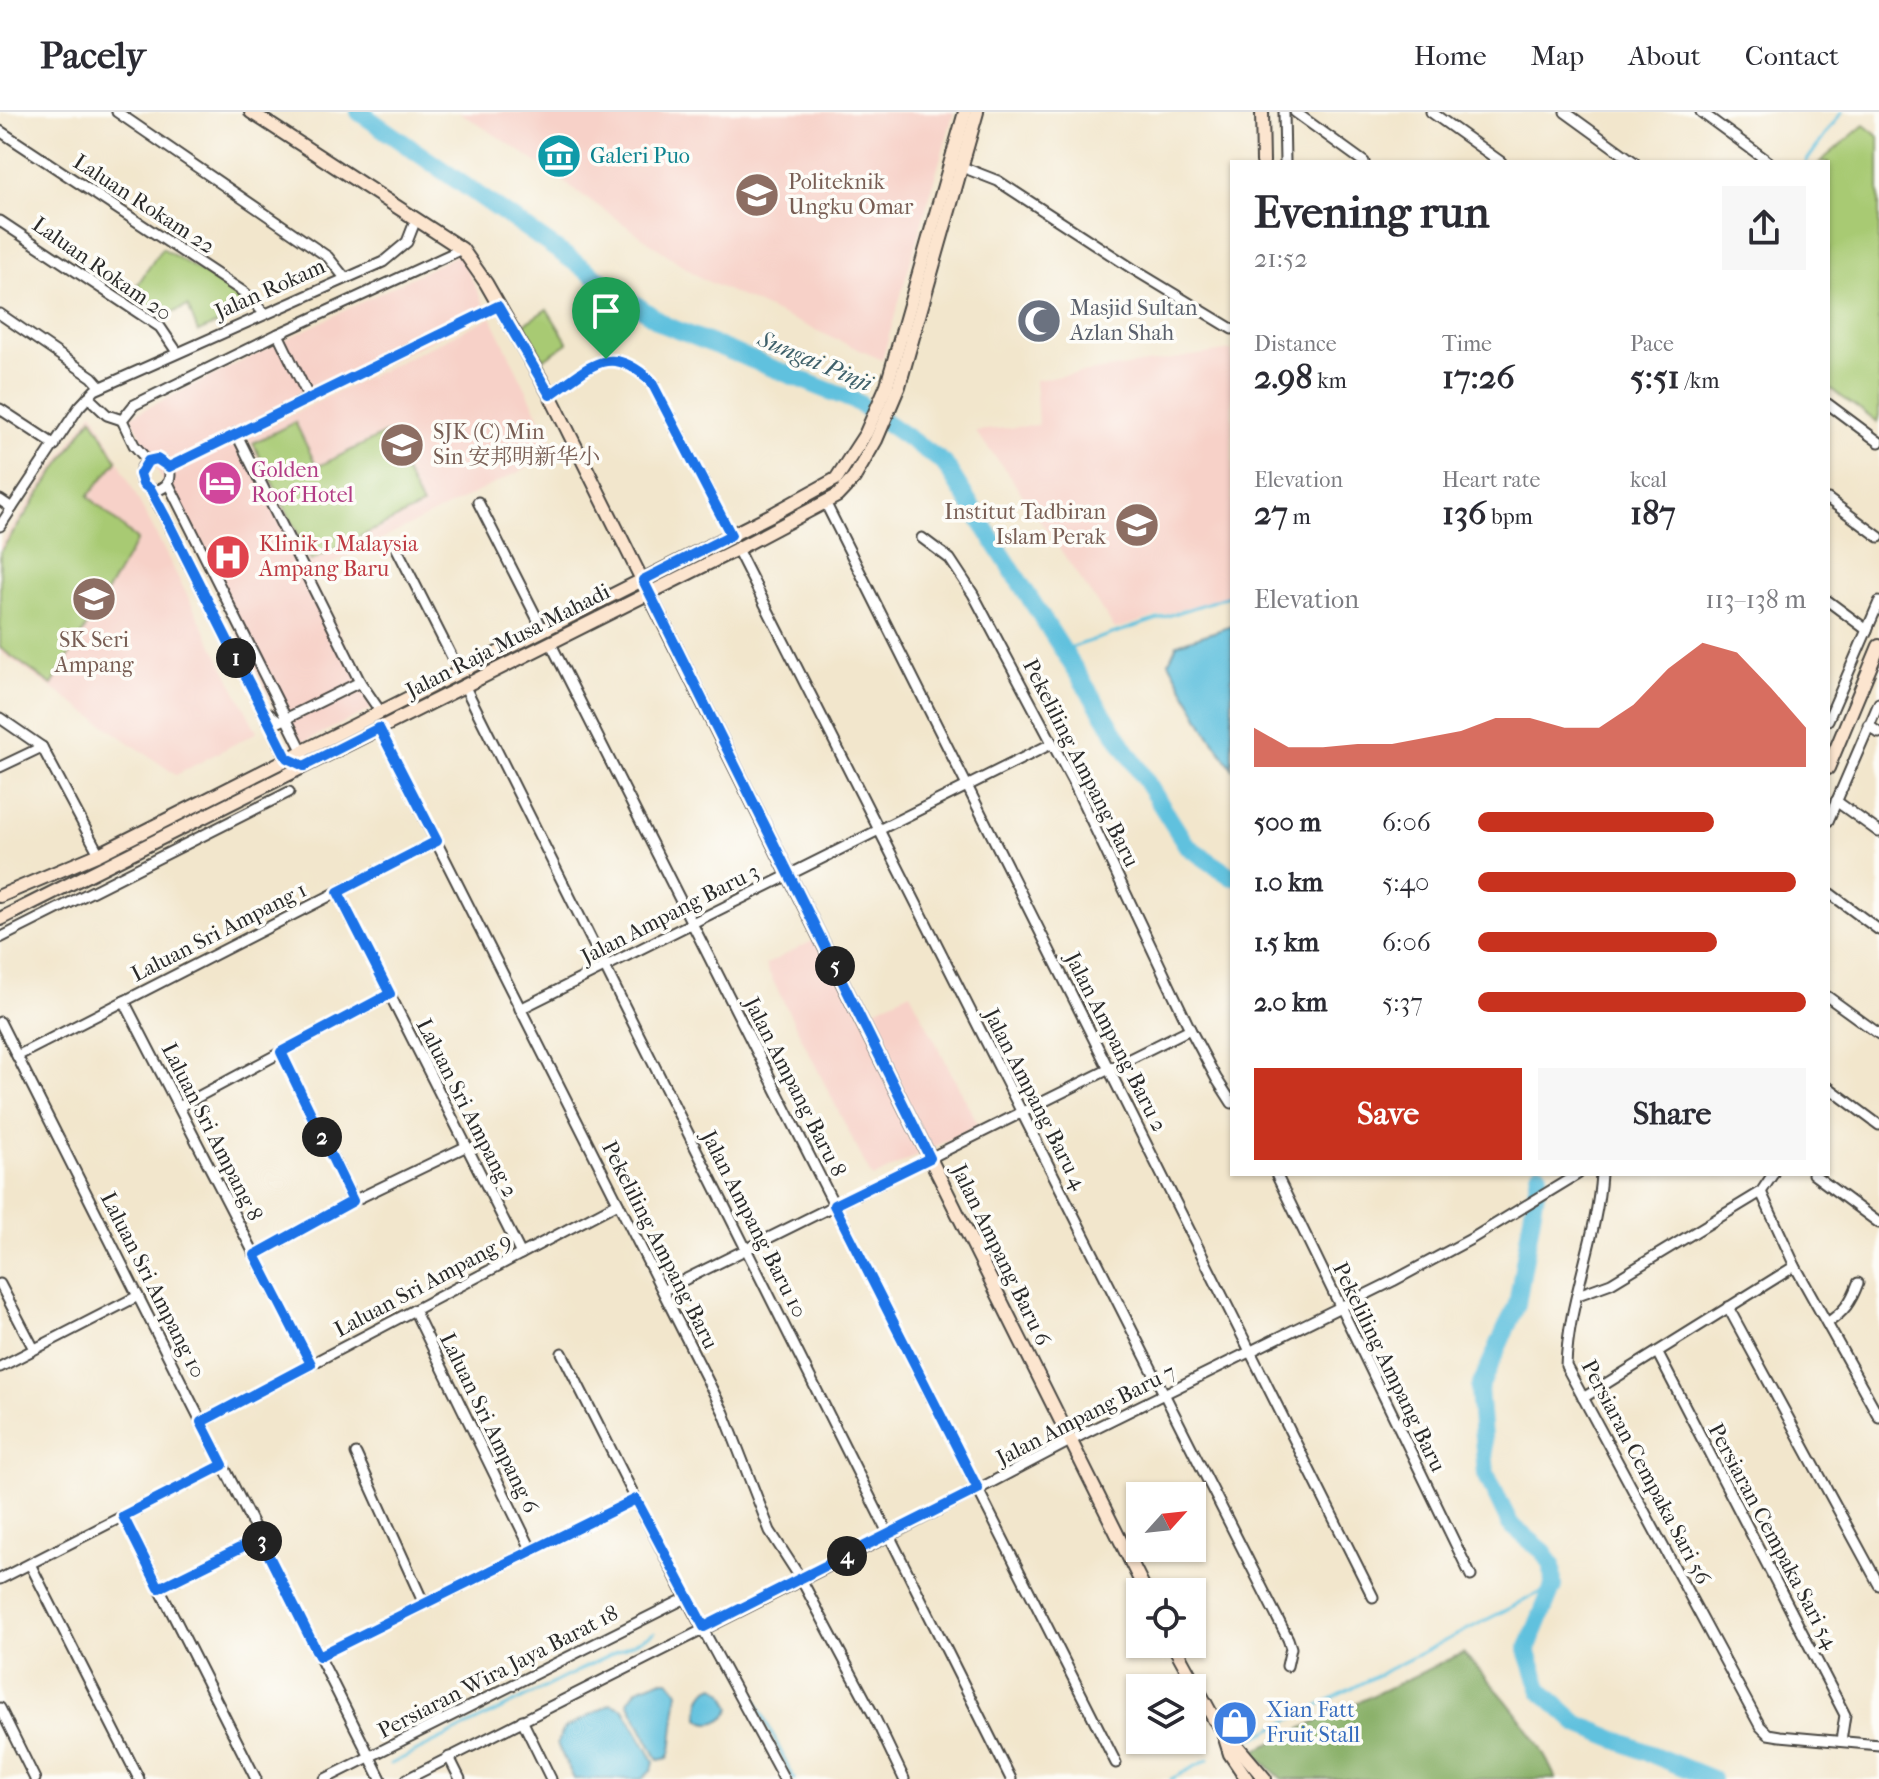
<!DOCTYPE html>
<meta charset="utf-8">
<style>
:root{--surface:#fff;--page:#f7f7f7;--text:#2b2b33;--muted:#7c7c81;--line:#e1e1e2;--accent:#c8321e}
body{margin:0;font-family:"IM FELL French Canon","Noto Serif SC",serif;background:var(--page);color:var(--text);height:100vh;display:flex;flex-direction:column;font-size:30px;white-space:nowrap}
*{box-sizing:border-box;margin:0}
p{font-size:26px;color:var(--muted)}
.icon{flex:none;width:44px;height:44px;fill:none;stroke:currentColor;stroke-width:2;stroke-linecap:round;stroke-linejoin:round}
.map{position:relative;flex:1;overflow:hidden}
.panel{position:absolute;left:1230px;top:48px;width:600px;height:1016px;display:flex;flex-direction:column;background:var(--surface);border-radius:0px;box-shadow:0 2px 6px #0004}
.panel>*{flex:none}
.needle{width:52px;rotate:63deg}
.buttons{position:absolute;left:1126px;top:1370px;display:grid;gap:16px}
.buttons a{display:grid;place-items:center;width:80px;height:80px;border-radius:0px;background:var(--surface);box-shadow:0 2px 6px #0004;font-size:40px}
.pin{position:absolute;display:grid;place-items:center;width:68px;height:68px;color:#fff;margin:-82px -34px;border-radius:50% 50% 50% 0;rotate:-45deg;box-shadow:0 0 8px #0007}
.pin .icon{rotate:45deg}
.km{position:absolute;width:40px;height:40px;margin:-20px;border-radius:50%;background:#222;color:#fff;font-size:22px;line-height:40px;text-align:center}
.round{display:grid;place-items:center;flex:none;width:84px;height:84px;border-radius:0px;background:var(--page)}
.headline{display:flex;align-items:center;justify-content:space-between;height:136px;padding:0 24px}
h1{font-size:44px;font-weight:700;line-height:60px}
.figures{display:grid;grid-template-columns:repeat(3,1fr);gap:12px;height:136px;padding:8px 24px}
.figures div{display:grid;align-content:center}
.figures b{font-size:34px;font-weight:700}
.figures small{font-size:22px;font-weight:400}
.figures p{font-size:22px}
.chart{height:224px;padding:16px 24px}
.chart p{display:flex;justify-content:space-between}
.chart svg{width:100%;height:144px;margin-top:8px;fill:var(--accent);opacity:.7}
.action{display:flex;gap:16px;margin-top:auto;padding:16px 24px}
.action a{flex:1;height:92px;border-radius:0px;background:var(--accent);color:#fff;font-size:32px;font-weight:700;line-height:92px;text-align:center}
.action a+a{background:var(--page);color:var(--text)}
ul{padding:0 24px;list-style:none;font-size:26px}
li{display:grid;grid-template-columns:128px 96px 1fr;align-items:center;height:60px}
li i{height:20px;border-radius:10px;background:var(--accent)}
header{display:flex;align-items:center;gap:48px;box-sizing:border-box;height:112px;padding:0 40px;background:var(--surface);border-bottom:2px solid var(--line)}
header strong{font-size:38px}
nav{display:flex;gap:44px;margin-inline-start:auto;font-size:28px}
.map>svg:first-child{display:block}
.built{fill:#f7d1c8}
.green{fill:#a8ca73;stroke:#6a7a4f;stroke-width:2}
.forest{fill:#86ae65;stroke:#586c48;stroke-width:2}
.water{fill:#60c1de;stroke:#467684;stroke-width:2}
.lines{fill:none;stroke-linecap:round;stroke-linejoin:round}
.stream{stroke:#60c1de;stroke-width:3}
.river{stroke:#60c1de;stroke-width:18}
.street-casing{stroke:#494743;stroke-width:13}
.secondary-casing{stroke:#494743;stroke-width:16}
.street{stroke:#fff;stroke-width:9}
.secondary{stroke:#fce5cf;stroke-width:12}
.route-casing{stroke:#fff;stroke-width:16}
.route{stroke:#1a73e8;stroke-width:10}
.labels{text-anchor:middle;dominant-baseline:central;stroke-width:7;stroke-linejoin:round;paint-order:stroke}
.culture-label{font-size:22px;fill:#0d838f;stroke:#fdfcf7;text-anchor:start}
.education-label{font-size:22px;fill:#785e54;stroke:#fdfcf7;text-anchor:start}
.street-label{font-size:22px;fill:#2b2b2b;stroke:#fdfcf7}
.worship-label{font-size:22px;fill:#5b616d;stroke:#fdfcf7;text-anchor:start}
.hotel-label{font-size:22px;fill:#b23c85;stroke:#fdfcf7;text-anchor:start}
.health-label{font-size:22px;fill:#be3a42;stroke:#fdfcf7;text-anchor:start}
.shop-label{font-size:22px;fill:#366cbe;stroke:#fdfcf7;text-anchor:start}
.water-label{font-size:24px;font-style:italic;fill:#3e606a;stroke:#fdfcf7}
</style>
<header>
<strong>Pacely</strong>
<nav><a>Home</a><a>Map</a><a>About</a><a>Contact</a></nav>
</header>
<div class="map">
<svg width="1879" height="1667" viewBox="0 0 1879 1667">
<rect width="100%" height="100%" fill="#fdfcf7"/>
<filter id="ink" filterUnits="userSpaceOnUse"><feTurbulence type="fractalNoise" baseFrequency=".0125" numOctaves="2"/><feDisplacementMap in="SourceGraphic" scale="16" xChannelSelector="R" yChannelSelector="G"/><feConvolveMatrix kernelMatrix="1 2 1 2 8 2 1 2 1" color-interpolation-filters="sRGB"/></filter>
<filter id="wash" filterUnits="userSpaceOnUse"><feTurbulence type="fractalNoise" baseFrequency=".006" numOctaves="4" result="noise"/><feDisplacementMap in="SourceGraphic" scale="32" xChannelSelector="R" yChannelSelector="G"/><feGaussianBlur stdDeviation="1.8" result="paint"/><feColorMatrix in="noise" values="0 0 0 0 0 0 0 0 0 0 0 0 0 0 0 0 0 1.4 0 .05"/><feComposite in="paint" operator="in"/></filter>
<g filter="url(#wash)">
<rect width="100%" height="100%" fill="#f2e6cc"/>
<!-- built -->
<g class="built">
<path d="M459,0H954L882,248L702,167L517,37Z"/>
<path d="M459,142L488,200L241,322L376,595L294,635L131,304Z"/>
<path d="M491,205L557,341L313,461L247,324Z"/>
<path d="M1232,238V482L1115,517L1006,359L975,319L1038,313L1035,268Z"/>
<path d="M93,299L257,620L176,663L0,540V433Z"/>
<path d="M822,824L863,903L910,880L978,1013L872,1066L765,853Z"/>
</g>
<!-- green -->
<g class="green">
<path d="M1864,13L1879,25V303L1877,310L1828,275V50H1820Z"/>
<path d="M162,136L237,182L244,201L198,220L188,194L162,205L130,184Z"/>
<path d="M547,197L568,231L544,247L523,213Z"/>
<path d="M92,305L117,349L88,384L137,428L52,573L0,536V440Z"/>
<path d="M295,310L317,355L386,321L422,394L311,449L253,331Z"/>
</g>
<!-- forest -->
<path class="forest" d="M1463,1541C1498,1577 1536,1620 1556,1667H1282L1252,1640Z"/>
<!-- water -->
<g class="water">
<path d="M1232,514V656L1206,618L1169,550L1177,532Z"/>
<path d="M661,1568H669L678,1579L671,1639L668,1646L658,1648L628,1590L637,1577Z"/>
<path d="M715,1574L724,1581L731,1596C726,1608 709,1617 699,1606C698,1592 700,1579 715,1574Z"/>
<path d="M611,1592L624,1597L654,1649L652,1658L642,1667H574L557,1632L564,1617Z"/>
</g>
<g class="lines">
<!-- stream -->
<g class="stream">
<path d="M1806,50L1842,0"/>
<path d="M1063,538L1232,483"/>
<path d="M724,1523L794,1667"/>
<path d="M1252,1627L1553,1474"/>
<path d="M391,1652L654,1521"/>
<path d="M1171,1667L1209,1647"/>
</g>
<!-- river -->
<g class="river">
<path d="M359,0L665,213L857,290L944,351L1187,734L1232,765"/>
<path d="M1539,1062L1517,1192L1479,1277L1486,1362L1510,1412L1544,1440L1552,1453L1553,1474L1527,1538L1541,1579L1578,1612L1712,1667"/>
</g>
</g>
</g>
<g filter="url(#ink)">
<g class="lines">
<!-- street casing -->
<g class="street-casing">
<g id="street">
<path d="M117,0L328,145L345,166"/>
<path d="M1284,0L1285,50"/>
<path d="M1295,0L1364,50"/>
<path d="M1431,0L1501,50"/>
<path d="M1565,0L1634,50"/>
<path d="M1701,0L1769,50"/>
<path d="M0,19L245,181L264,201"/>
<path d="M957,53L998,69L1133,157L1232,217"/>
<path d="M0,109L160,215L177,240"/>
<path d="M0,202L92,265L101,275"/>
<path d="M278,222L309,286"/>
<path d="M550,283C591,256 607,229 651,269L731,423"/>
<path d="M88,285L107,303L122,308"/>
<path d="M1828,292L1879,330"/>
<path d="M0,297L55,333"/>
<path d="M236,321L360,570L380,599"/>
<circle cx="155" cy="363" r="15"/>
<path d="M148,349L134,333L122,308L134,293L278,222L462,137"/>
<path d="M169,355L498,194"/>
<path d="M168,371L302,638L303,644"/>
<path d="M151,378L287,646L304,654"/>
<path d="M1828,387L1879,425"/>
<path d="M0,388L12,396"/>
<path d="M478,390L543,518"/>
<path d="M826,392L1373,1485"/>
<path d="M0,414L79,295L95,278L383,150L407,130L416,107"/>
<path d="M922,426L950,447L973,482L1075,674L1190,917L1216,966L1232,991"/>
<path d="M394,431L459,559"/>
<path d="M737,437L1288,1527L1291,1536L1287,1554"/>
<path d="M1828,489L1867,518"/>
<path d="M550,530L1116,1651"/>
<path d="M464,573L1011,1667"/>
<path d="M268,601L279,610L360,570"/>
<path d="M0,606L42,635L99,742"/>
<path d="M1828,608L1879,490"/>
<path d="M1868,613L1879,621"/>
<path d="M379,616L724,1301L770,1419L801,1467L873,1602L904,1667"/>
<path d="M0,655L42,635"/>
<path d="M1836,689L1879,720"/>
<path d="M1828,709L1879,591"/>
<path d="M338,780L521,1142"/>
<path d="M1828,780L1879,818"/>
<path d="M0,826L289,680"/>
<path d="M1828,885L1879,922"/>
<path d="M124,889L311,1252"/>
<path d="M520,897L1051,632"/>
<path d="M0,910L381,1667"/>
<path d="M281,940L353,1089"/>
<path d="M17,944L437,729"/>
<path d="M1828,975L1879,1013"/>
<path d="M179,995L390,882"/>
<path d="M1276,1062L1471,1464"/>
<path d="M1601,1062C1597,1128 1568,1189 1566,1254L1760,1614L1768,1622L1780,1624L1879,1633"/>
<path d="M1813,1062L1879,1111"/>
<path d="M1761,1080L1795,1154L1879,1305"/>
<path d="M255,1143L353,1089L467,1034"/>
<path d="M0,1172L34,1237"/>
<path d="M664,1178L1190,917"/>
<path d="M1578,1183L1611,1171L1761,1080L1773,1062"/>
<path d="M1728,1195L1879,1473"/>
<path d="M414,1198L532,1439"/>
<path d="M1827,1211C1844,1200 1851,1190 1858,1171"/>
<path d="M1657,1240L1845,1603L1841,1629"/>
<path d="M562,1241L686,1486L784,1667"/>
<path d="M0,1255L138,1184"/>
<path d="M1583,1286L1795,1154"/>
<path d="M201,1310L618,1091"/>
<path d="M356,1342L424,1492"/>
<path d="M123,1404L256,1667"/>
<path d="M30,1452L139,1667"/>
<path d="M0,1467L223,1353"/>
<path d="M159,1476L260,1426"/>
<path d="M319,1544L636,1387"/>
<path d="M0,1596L35,1667"/>
<path d="M522,1608L551,1667"/>
<path d="M449,1645L460,1667"/>
<path d="M325,1667L686,1486"/>
<path d="M407,1667L889,1424L1089,1319L1393,1169L1471,1127L1578,1062"/>
</g>
</g>
<!-- secondary casing -->
<g class="secondary-casing">
<g id="secondary">
<path d="M251,0L462,137L486,171L550,283L1146,1480"/>
<path d="M1262,0L1263,50"/>
<path d="M1828,656L1879,534"/>
<path d="M0,784L99,742L771,403L836,367L866,321L887,273L965,0"/>
<path d="M0,807L737,437L837,384L854,366L876,328L899,274L977,0"/>
<path d="M1173,1532L1214,1607L1265,1667"/>
<path d="M1224,1623L1230,1642L1247,1667"/>
</g>
</g>
<!-- street -->
<use href="#street" class="street"/>
<!-- secondary -->
<use href="#secondary" class="secondary"/>
</g>
</g>
<g class="lines" filter="url(#ink)">
<!-- route casing -->
<g class="route-casing">
<path id="route" d="M498,194L550,283C590,256 608,229 651,269L731,423L643,468L930,1046L834,1093L978,1377L704,1515L636,1387L319,1544L260,1426L159,1476L123,1404L223,1353L201,1310L311,1252L255,1143L353,1089L281,940L390,882L338,780L437,729L379,616L304,654L287,646L165,404L151,378L143,372L140,362L148,349L157,347L169,355Z"/>
</g>
<!-- route -->
<use href="#route" class="route"/>
</g>
<!-- icons -->
<defs>
<g id="museum-disc" transform="scale(2.3)"><circle r="9.5" fill="#0f9aa8" stroke="#fdfcf7"/><path d="M0-6L6-3V-2H-6V-3ZM-5-1h2V3h-2ZM-1-1h2V3h-2ZM3-1h2V3H3ZM-6 4H6V6H-6Z" fill="#fff"/></g>
<g id="university-disc" transform="scale(2.3)"><circle r="9.5" fill="#8d6e63" stroke="#fdfcf7"/><path d="M0-5L7-2L0 1L-7-2ZM-4 1L0 2.5L4 1V4Q0 6-4 4Z" fill="#fff"/></g>
<g id="mosque-disc" transform="scale(2.3)"><circle r="9.5" fill="#6b7280" stroke="#fdfcf7"/><path d="M3.5-4.9A6 6 0 1 0 3.5 4.9A5 5 0 1 1 3.5-4.9Z" fill="#fff"/></g>
<g id="school-disc" transform="scale(2.3)"><circle r="9.5" fill="#8d6e63" stroke="#fdfcf7"/><path d="M0-5L7-2L0 1L-7-2ZM-4 1L0 2.5L4 1V4Q0 6-4 4Z" fill="#fff"/></g>
<g id="hotel-disc" transform="scale(2.3)"><circle r="9.5" fill="#d1479c" stroke="#fdfcf7"/><path d="M-6-4.5h1.5V1H6V5H4.5V3h-9V5H-6ZM-4 0a1.8 1.8 0 1 1 3.6 0ZM.5 0V-2.5h3Q6-2.5 6 0Z" fill="#fff"/></g>
<g id="hospital-disc" transform="scale(2.3)"><circle r="9.5" fill="#e0444e" stroke="#fdfcf7"/><path d="M-5-5h3v3.5h4V-5h3V5h-3V1.5h-4V5h-3Z" fill="#fff"/></g>
<g id="shop-disc" transform="scale(2.3)"><circle r="9.5" fill="#3f7fe0" stroke="#fdfcf7"/><path d="M-5-2.5h2.3a2.7 3.5 0 0 1 5.4 0H5L5.5 6h-11ZM-1.5-2.5h3a1.5 2.3 0 0 0-3 0Z" fill="#fff"/></g>
</defs>
<g fill-rule="evenodd">
<use href="#museum-disc" x="559" y="44"/>
<use href="#university-disc" x="757" y="83"/>
<use href="#mosque-disc" x="1039" y="209"/>
<use href="#school-disc" x="402" y="333"/>
<use href="#hotel-disc" x="220" y="371"/>
<use href="#university-disc" x="1137" y="413"/>
<use href="#hospital-disc" x="228" y="445"/>
<use href="#school-disc" x="94" y="487"/>
<use href="#shop-disc" x="1235" y="1611"/>
</g>
<g class="labels">
<!-- culture labels -->
<g class="culture-label">
<text x="590" y="44">Galeri Puo</text>
</g>
<!-- education labels -->
<g class="education-label">
<text x="788" y="70">Politeknik<tspan x="788" dy="25">Ungku Omar</tspan></text>
<text x="433" y="320">SJK (C) Min<tspan x="433" dy="25">Sin 安邦明新华小</tspan></text>
<text x="1106" y="400" text-anchor="end">Institut Tadbiran<tspan x="1106" dy="25">Islam Perak</tspan></text>
<text x="94" y="528" text-anchor="middle">SK Seri<tspan x="94" dy="25">Ampang</tspan></text>
</g>
<!-- street labels -->
<g class="street-label">
<text transform="translate(144 92) rotate(33)">Laluan Rokam 22</text>
<text transform="translate(102 157) rotate(35)">Laluan Rokam 20</text>
<text transform="translate(270 177) rotate(-24)">Jalan Rokam</text>
<text transform="translate(508 529) rotate(-27)">Jalan Raja Musa Mahadi</text>
<text transform="translate(1081 651) rotate(63)">Pekeliling Ampang Baru</text>
<text transform="translate(670 802) rotate(-27)">Jalan Ampang Baru 3</text>
<text transform="translate(219 820) rotate(-27)">Laluan Sri Ampang 1</text>
<text transform="translate(1116 930) rotate(63)">Jalan Ampang Baru 2</text>
<text transform="translate(795 975) rotate(63)">Jalan Ampang Baru 8</text>
<text transform="translate(1035 987) rotate(63)">Jalan Ampang Baru 4</text>
<text transform="translate(467 996) rotate(63)">Laluan Sri Ampang 2</text>
<text transform="translate(212 1020) rotate(63)">Laluan Sri Ampang 8</text>
<text transform="translate(754 1112) rotate(63)">Jalan Ampang Baru 10</text>
<text transform="translate(660 1133) rotate(63)">Pekeliling Ampang Baru</text>
<text transform="translate(1001 1143) rotate(64)">Jalan Ampang Baru 6</text>
<text transform="translate(153 1173) rotate(63)">Laluan Sri Ampang 10</text>
<text transform="translate(423 1173) rotate(-28)">Laluan Sri Ampang 9</text>
<text transform="translate(1389 1255) rotate(64)">Pekeliling Ampang Baru</text>
<text transform="translate(1086 1303) rotate(-27)">Jalan Ampang Baru 7</text>
<text transform="translate(489 1311) rotate(64)">Laluan Sri Ampang 6</text>
<text transform="translate(1646 1360) rotate(62)">Persiaran Cempaka Sari 56</text>
<text transform="translate(1773 1424) rotate(62)">Persiaran Cempaka Sari 54</text>
<text transform="translate(498 1560) rotate(-27)">Persiaran Wira Jaya Barat 18</text>
</g>
<!-- worship labels -->
<g class="worship-label">
<text x="1070" y="196">Masjid Sultan<tspan x="1070" dy="25">Azlan Shah</tspan></text>
</g>
<!-- hotel labels -->
<g class="hotel-label">
<text x="251" y="358">Golden<tspan x="251" dy="25">Roof Hotel</tspan></text>
</g>
<!-- health labels -->
<g class="health-label">
<text x="259" y="432">Klinik 1 Malaysia<tspan x="259" dy="25">Ampang Baru</tspan></text>
</g>
<!-- shop labels -->
<g class="shop-label">
<text x="1266" y="1598">Xian Fatt<tspan x="1266" dy="25">Fruit Stall</tspan></text>
</g>
<!-- water labels -->
<g class="water-label">
<text transform="translate(815 249) rotate(23)">Sungai Pinji</text>
</g>
</g>
</svg>
<div class="buttons">
<a><svg class="needle" viewBox="-14 -14 28 28"><path d="M0-13l5 13h-10z" fill="#e53935"/><path d="M0 13l5-13h-10z" fill="#7c7c81"/></svg></a>
<a><svg class="icon" aria-label="locate" viewBox="0 0 24 24"><circle cx="12" cy="12" r="6"/><path d="M12 2v4M12 18v4M2 12h4M18 12h4"/></svg></a>
<a><svg class="icon" aria-label="layers" viewBox="0 0 24 24"><path d="M12 4l9 5-9 5-9-5zM3 14l9 5 9-5"/></svg></a>
</div>
<div class="pin" style="left:606px;top:247px;background:#1e9e55"><svg class="icon" aria-label="arrive" viewBox="0 0 24 24"><path d="M6 21V4h12l-3 4 3 4H6"/></svg></div>
<b class="km" style="left:236px;top:546px">1</b>
<b class="km" style="left:322px;top:1025px">2</b>
<b class="km" style="left:262px;top:1429px">3</b>
<b class="km" style="left:847px;top:1444px">4</b>
<b class="km" style="left:835px;top:854px">5</b>
<section class="panel">
<div class="headline"><div><h1>Evening run</h1><p>21:52</p></div><a class="round"><svg class="icon" aria-label="share" viewBox="0 0 24 24"><path d="M12 15V3M7 8l5-5 5 5M5 13v7h14v-7"/></svg></a></div>
<div class="figures">
<div><p>Distance</p><b>2.98<small> km</small></b></div>
<div><p>Time</p><b>17:26</b></div>
<div><p>Pace</p><b>5:51<small> /km</small></b></div>
</div>
<div class="figures">
<div><p>Elevation</p><b>27<small> m</small></b></div>
<div><p>Heart rate</p><b>136<small> bpm</small></b></div>
<div><p>kcal</p><b>187</b></div>
</div>
<div class="chart"><p><span>Elevation</span>113–138 m</p>
<svg viewBox="0 0 160 44" preserveAspectRatio="none"><path d="M0 44V32L10 38L20 38L30 37L40 37L50 35L60 33L70 29L80 29L90 32L100 32L110 25L120 14L130 6L140 9L150 20L160 32V44z"/></svg>
</div>
<ul>
<li><b>500 m</b>6:06<i style="width:72%"></i></li>
<li><b>1.0 km</b>5:40<i style="width:97%"></i></li>
<li><b>1.5 km</b>6:06<i style="width:73%"></i></li>
<li><b>2.0 km</b>5:37<i style="width:100%"></i></li>
</ul>
<div class="action"><a>Save</a><a>Share</a></div>
</section>
</div>
